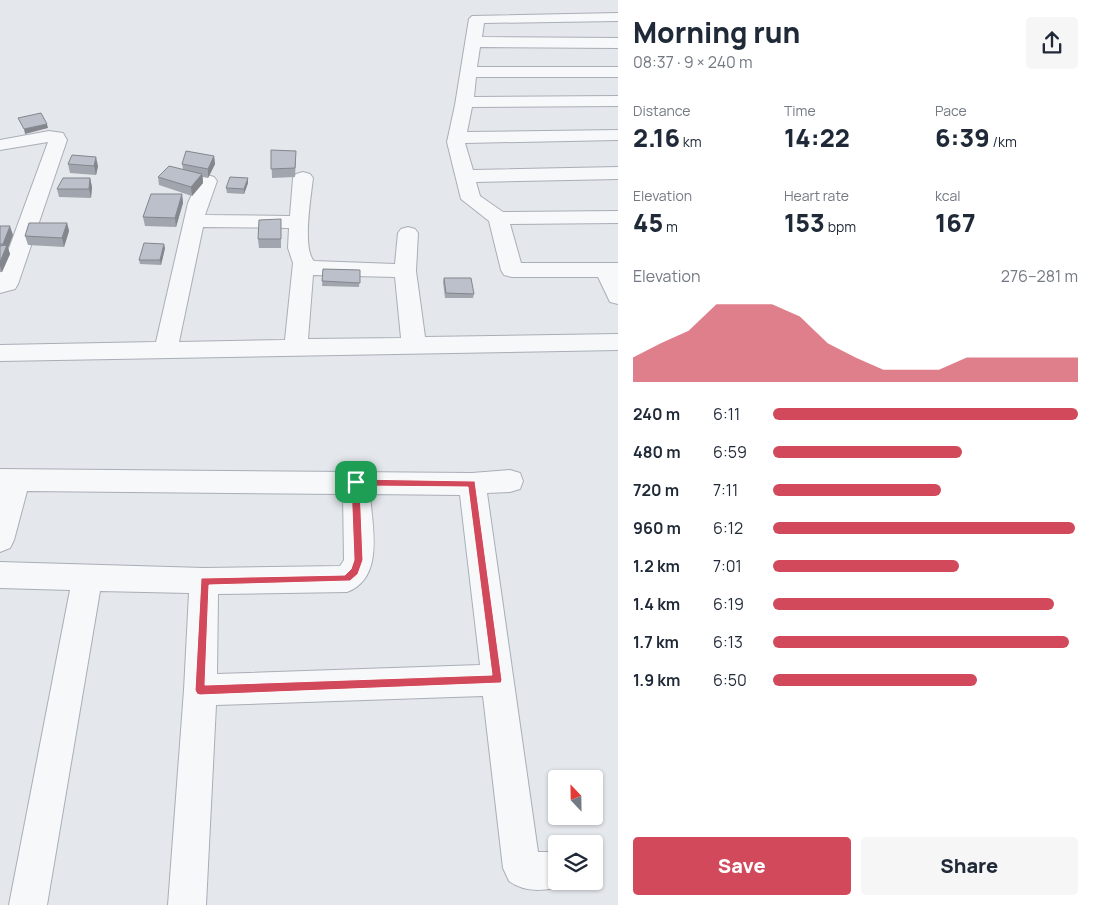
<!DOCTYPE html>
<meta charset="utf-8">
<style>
:root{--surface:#fff;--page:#f6f6f7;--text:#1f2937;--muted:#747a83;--accent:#d1495b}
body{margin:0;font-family:Manrope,sans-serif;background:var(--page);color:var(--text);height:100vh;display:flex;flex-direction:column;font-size:19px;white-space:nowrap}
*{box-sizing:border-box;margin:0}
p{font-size:16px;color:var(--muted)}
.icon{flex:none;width:28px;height:28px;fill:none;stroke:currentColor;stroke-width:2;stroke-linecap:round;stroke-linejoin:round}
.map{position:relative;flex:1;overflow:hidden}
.drawer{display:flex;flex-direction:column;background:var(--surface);width:475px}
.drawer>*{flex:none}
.needle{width:32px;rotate:338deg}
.buttons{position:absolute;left:548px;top:770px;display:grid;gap:10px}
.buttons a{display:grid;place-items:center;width:55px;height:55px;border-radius:5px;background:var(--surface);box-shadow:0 1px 4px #0004;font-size:25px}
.pin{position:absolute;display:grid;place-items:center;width:42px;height:42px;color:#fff;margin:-21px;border-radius:10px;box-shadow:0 2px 8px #0006}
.round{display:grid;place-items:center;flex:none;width:52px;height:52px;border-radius:5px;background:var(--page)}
.head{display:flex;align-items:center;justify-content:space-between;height:85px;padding:0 15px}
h1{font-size:28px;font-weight:800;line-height:38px}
.metrics{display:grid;grid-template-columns:repeat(3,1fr);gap:8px;height:85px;padding:5px 15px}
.metrics div{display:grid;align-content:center}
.metrics b{font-size:25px;font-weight:800}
.metrics small{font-size:14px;font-weight:400}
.metrics p{font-size:14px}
.chart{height:140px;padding:10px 15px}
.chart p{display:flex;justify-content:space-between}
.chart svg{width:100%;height:90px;margin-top:5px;fill:var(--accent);opacity:.7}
.action{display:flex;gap:10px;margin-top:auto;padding:10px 15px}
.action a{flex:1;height:58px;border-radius:5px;background:var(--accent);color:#fff;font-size:20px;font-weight:800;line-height:58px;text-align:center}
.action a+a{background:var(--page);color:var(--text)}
ul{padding:0 15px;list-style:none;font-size:16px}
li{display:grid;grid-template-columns:80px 60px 1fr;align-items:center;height:38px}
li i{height:12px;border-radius:6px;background:var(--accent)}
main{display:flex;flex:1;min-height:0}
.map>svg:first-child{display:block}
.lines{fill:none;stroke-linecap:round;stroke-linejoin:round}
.minor-casing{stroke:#a9aeb7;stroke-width:2}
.minor{fill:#f7f8fa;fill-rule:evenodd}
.wall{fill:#a1a5ae}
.shaded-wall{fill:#83868d}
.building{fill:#bbc0ca;stroke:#83868d}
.route{fill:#d1495b;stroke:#fff;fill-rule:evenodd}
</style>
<main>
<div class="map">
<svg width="618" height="905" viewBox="0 0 618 905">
<rect width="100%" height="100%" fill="#e4e7ec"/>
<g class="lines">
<!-- minor casing -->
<g class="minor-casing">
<g id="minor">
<path d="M618,13V21L484,23L482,37L618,38V48L480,47L477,67H618V77H476L474,97L618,96V106L472,107L467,132L618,130V140L465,143L473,170L618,167V179L476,182L480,196L503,212L618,211V223L510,224L521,263H618V304L610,302L598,277H512L504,275L501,270L489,221L461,199L447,142L455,105L469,19L472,16Z"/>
<path d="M49,131L63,133L67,140L18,284L15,289L0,293V273L48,142L0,150V140Z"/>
<path d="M303,172L310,174L313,178C311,196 302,249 314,261L395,264L398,233L401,229L408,227L415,229L418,233L416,271L425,337L618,334V350L0,361V345L156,342L188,203L200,177L207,175L214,177L217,181L205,215L290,216L293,178L296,174ZM203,227L289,228L288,248L293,263L285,340L179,342ZM313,275L395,277L401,338L308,339Z"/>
<path d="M0,469L472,473L510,470L520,473L523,481L520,489L510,492L487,493L538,852H556V881H570L569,883C551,891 526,894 509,881L503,868L483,696L216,705L206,905H168L184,690L189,593L100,591L47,905H9L70,590L0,588V562L204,568L340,566L344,560L343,494L27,491L14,540L10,548L0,552ZM370,494L460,495L480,665L217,674L218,594L347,592C385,578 372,526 370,494Z"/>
</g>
</g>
<!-- minor -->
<use href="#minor" class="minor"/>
</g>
<!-- wall -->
<g class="wall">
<path d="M271,150L296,159L295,177L272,178Z"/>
<path d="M214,156L215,164L208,178L203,177V183L192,196L159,185L158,177L183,169L182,164Z"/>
<path d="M68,164L98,166L96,175L70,173Z"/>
<path d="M90,178L92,187L91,198L59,197L57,189Z"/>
<path d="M248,183L244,194L227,193L226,188Z"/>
<path d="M182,194L183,203L176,227L145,226L143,217Z"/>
<path d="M281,219V248H259L258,239Z"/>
<path d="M67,223L69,231L64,247L28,245L25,236Z"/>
<path d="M0,226L13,235L8,248L10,254L2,272H0Z"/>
<path d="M165,248L161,265L140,264L139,260Z"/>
<path d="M323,269L360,270L359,287L322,286Z"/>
<path d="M444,278L474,294L473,298H445L443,282Z"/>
</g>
<!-- shaded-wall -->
<g class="shaded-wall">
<path d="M47,124L48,128L25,134L24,129Z"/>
<path d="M214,156L215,164L208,178V169Z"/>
<path d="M96,157L98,166L96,175L94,166Z"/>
<path d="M202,174L203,183L192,196L191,187Z"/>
<path d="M90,178L92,187L91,198L89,189Z"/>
<path d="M248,178V183L244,194V189Z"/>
<path d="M182,194L183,203L176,227L175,218Z"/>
<path d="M67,223L69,231L64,247L62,238Z"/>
<path d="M10,226L13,235L8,248L10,254L2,272L0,266V262L5,250L3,244Z"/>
<path d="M164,244L165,248L161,265L160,260Z"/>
</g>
<!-- building -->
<g class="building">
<path d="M41,113L47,124L24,129L18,118Z"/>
<path d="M271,150L296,151L295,168L271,169Z"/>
<path d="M186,151L214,156L208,169L182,164Z"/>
<path d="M72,155L96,157L94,166L68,164Z"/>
<path d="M169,166L202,174L191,187L158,177Z"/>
<path d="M230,177L248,178L244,189L226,188Z"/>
<path d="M63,178H90L89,189H57Z"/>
<path d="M151,194H182L175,218L143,217Z"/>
<path d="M281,219V239H258L259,220Z"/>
<path d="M29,223H67L62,238L25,236Z"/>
<path d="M0,226H10L3,244H0Z"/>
<path d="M144,243L164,244L160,260H139Z"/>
<path d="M7,245L0,262V246Z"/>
<path d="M323,269L360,270V283L322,281Z"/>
<path d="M444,278H471L474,294L446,293Z"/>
</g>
<!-- route -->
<path class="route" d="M356,479L475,481L502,680L501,683L200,695L197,694L195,690L201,578L345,575L351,569L354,560L351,482ZM360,486L468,487L492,675L205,685L209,585L350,581L358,574L363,560Z"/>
</svg>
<div class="buttons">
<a><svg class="needle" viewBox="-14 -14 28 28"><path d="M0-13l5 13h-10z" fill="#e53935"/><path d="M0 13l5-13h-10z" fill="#747a83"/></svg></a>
<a><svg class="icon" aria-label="layers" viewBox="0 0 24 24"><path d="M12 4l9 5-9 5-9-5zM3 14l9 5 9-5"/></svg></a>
</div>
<div class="pin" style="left:356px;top:482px;background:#1e9e55"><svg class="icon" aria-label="arrive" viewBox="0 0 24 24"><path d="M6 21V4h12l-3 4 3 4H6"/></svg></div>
</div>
<section class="drawer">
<div class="head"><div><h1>Morning run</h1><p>08:37 · 9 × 240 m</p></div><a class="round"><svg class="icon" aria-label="share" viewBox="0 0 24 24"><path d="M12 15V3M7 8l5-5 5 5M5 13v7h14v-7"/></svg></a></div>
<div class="metrics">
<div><p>Distance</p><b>2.16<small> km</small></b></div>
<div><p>Time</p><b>14:22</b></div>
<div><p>Pace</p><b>6:39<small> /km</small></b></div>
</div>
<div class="metrics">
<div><p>Elevation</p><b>45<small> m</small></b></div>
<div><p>Heart rate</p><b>153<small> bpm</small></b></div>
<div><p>kcal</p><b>167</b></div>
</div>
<div class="chart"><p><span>Elevation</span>276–281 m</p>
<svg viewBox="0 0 160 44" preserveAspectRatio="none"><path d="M0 44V32L10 25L20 19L30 6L40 6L50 6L60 12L70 25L80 32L90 38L100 38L110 38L120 32L130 32L140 32L150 32L160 32V44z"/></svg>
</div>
<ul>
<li><b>240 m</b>6:11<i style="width:100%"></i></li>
<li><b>480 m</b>6:59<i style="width:62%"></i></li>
<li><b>720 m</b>7:11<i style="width:55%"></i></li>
<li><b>960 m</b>6:12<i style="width:99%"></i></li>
<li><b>1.2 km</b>7:01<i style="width:61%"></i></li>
<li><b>1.4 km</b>6:19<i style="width:92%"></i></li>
<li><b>1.7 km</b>6:13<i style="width:97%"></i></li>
<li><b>1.9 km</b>6:50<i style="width:67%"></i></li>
</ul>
<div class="action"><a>Save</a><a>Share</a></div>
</section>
</main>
